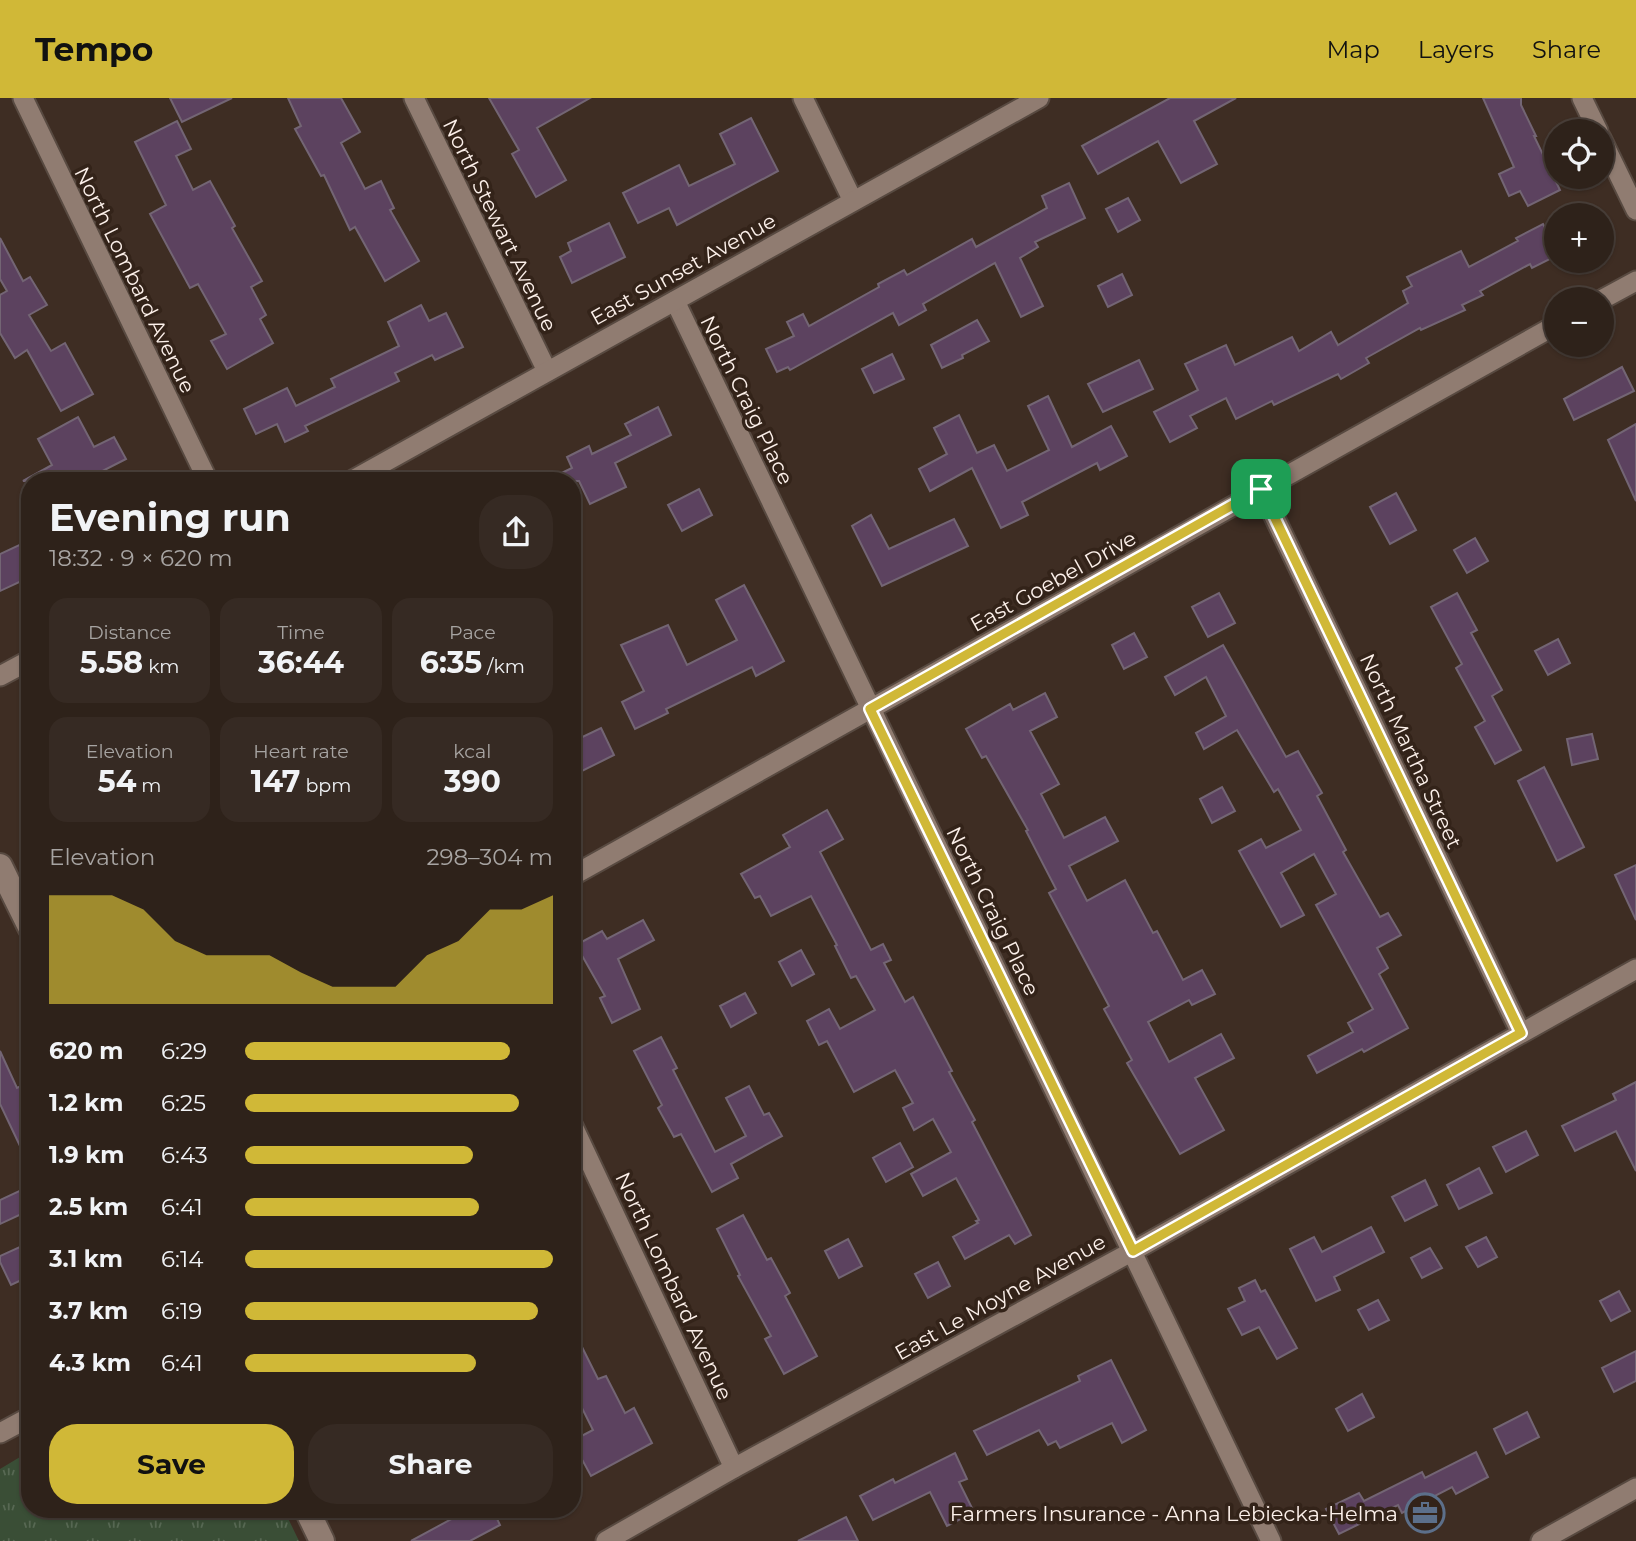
<!DOCTYPE html>
<meta charset="utf-8">
<style>
:root{--surface:#2e221a;--page:#362a23;--text:#f1f3f6;--muted:#a7a4a2;--line:#493f39;--accent:#d0b837}
body{margin:0;font-family:Montserrat,sans-serif;background:var(--page);color:var(--text);height:100vh;display:flex;flex-direction:column;font-size:26px;white-space:nowrap}
*{box-sizing:border-box;margin:0}
p{font-size:23px;color:var(--muted)}
.icon{flex:none;width:38px;height:38px;fill:none;stroke:currentColor;stroke-width:2;stroke-linecap:round;stroke-linejoin:round}
.map{position:relative;flex:1;overflow:hidden}
.drawer{position:absolute;left:21px;top:374px;width:560px;height:1046px;display:flex;flex-direction:column;background:var(--surface);border-radius:28px;box-shadow:0 2px 5px #0004,0 0 0 2px var(--line)}
.drawer>*{flex:none}
.tools{position:absolute;left:1544px;top:21px;display:grid;gap:14px}
.tools a{display:grid;place-items:center;width:70px;height:70px;border-radius:50%;background:var(--surface);box-shadow:0 2px 5px #0004,0 0 0 2px var(--line);font-size:35px}
.pin{position:absolute;display:grid;place-items:center;width:60px;height:60px;color:#fff;margin:-30px;border-radius:14px;box-shadow:0 4px 10px #0006}
.round{display:grid;place-items:center;flex:none;width:74px;height:74px;border-radius:28px;background:var(--page)}
.summary{display:flex;align-items:center;justify-content:space-between;height:119px;padding:0 28px}
h1{font-size:38px;font-weight:700;line-height:52px}
.stats{display:grid;grid-template-columns:repeat(3,1fr);gap:10px;height:119px;padding:7px 28px}
.stats div{display:grid;align-content:center;border-radius:18px;background:var(--page);text-align:center}
.stats b{font-size:30px;font-weight:700}
.stats small{font-size:19px;font-weight:400}
.stats p{font-size:19px}
.chart{height:196px;padding:14px 28px}
.chart p{display:flex;justify-content:space-between}
.chart svg{width:100%;height:126px;margin-top:7px;fill:var(--accent);opacity:.7}
.button{display:flex;gap:14px;margin-top:auto;padding:14px 28px}
.button a{flex:1;height:80px;border-radius:28px;background:var(--accent);color:#111;font-size:28px;font-weight:700;line-height:80px;text-align:center}
.button a+a{background:var(--page);color:var(--text)}
ul{padding:0 28px;list-style:none;font-size:23px}
li{display:grid;grid-template-columns:112px 84px 1fr;align-items:center;height:52px}
li i{height:18px;border-radius:9px;background:var(--accent)}
header{display:flex;align-items:center;gap:42px;box-sizing:border-box;height:98px;padding:0 35px;background:var(--accent);color:#111}
header strong{font-size:33px}
nav{display:flex;gap:38px;margin-inline-start:auto;font-size:24px}
.map>svg:first-child{display:block}
.park{fill:url(#park-tufts)}
.building{fill:#5c425f;stroke:#736574;stroke-width:2}
.lines{fill:none;stroke-linecap:round;stroke-linejoin:round}
.minor-casing{stroke:#584a41;stroke-width:23}
.tertiary-casing{stroke:#584a41;stroke-width:28}
.minor{stroke:#907c71;stroke-width:19}
.tertiary{stroke:#907c71;stroke-width:24}
.route-casing{stroke:#fff;stroke-width:14}
.route{stroke:#d0b837;stroke-width:9}
.labels{text-anchor:middle;dominant-baseline:central;stroke-width:7;stroke-linejoin:round;paint-order:stroke}
.street-label{font-size:21px;fill:#fcf0ea;stroke:#332319}
.poi-label{font-size:21px;fill:#fcf0ea;stroke:#332319;text-anchor:end}
</style>
<header>
<strong>Tempo</strong>
<nav><a>Map</a><a>Layers</a><a>Share</a></nav>
</header>
<div class="map">
<svg width="1636" height="1443" viewBox="0 0 1636 1443">
<defs>
<pattern id="park-tufts" width="24" height="20" patternUnits="userSpaceOnUse" patternTransform="scale(1.75)"><rect width="24" height="20" fill="#3a4e36"/><path d="M3 7l-1-3M5 7V3M7 7l1-3M15 17l-1-3M17 17v-4M19 17l1-3" fill="none" stroke="#576853"/></pattern>
</defs>
<rect width="100%" height="100%" fill="#3e2d23"/>
<!-- park -->
<path class="park" d="M30,1353V1412H284L299,1443H0V1371Z"/>
<!-- building -->
<g class="building">
<path d="M170,0H232L182,24Z"/>
<path d="M288,0H341L360,34L341,45L365,91L381,83L394,110L390,112L419,163L385,183L355,129L350,132L324,77L321,78L295,31L301,28Z"/>
<path d="M489,0H590L537,30L566,82L536,99L512,56L519,52Z"/>
<path d="M1170,0H1236L1194,23L1217,66L1181,85L1158,43L1098,76L1082,48Z"/>
<path d="M1483,0H1521V7L1536,38H1534L1560,92L1528,108L1520,93L1509,98L1499,76L1514,69Z"/>
<path d="M751,20L778,73L677,127L669,110L638,125L623,95L679,67L689,88L735,66L720,36Z"/>
<path d="M177,23L191,51L176,58L193,92L210,83L235,128L232,130L262,183L251,189L266,217L260,221L273,245L227,271L211,243L226,236L198,186L190,190L150,116L166,107L135,44Z"/>
<path d="M1069,85L1085,120L1035,144L1038,149L1020,160L1043,208L1021,219L995,165L923,206L926,212L899,227L893,215L790,272L788,269L777,274L766,251L794,238L787,224L803,216L809,228L879,189L878,186L904,172L907,177L972,141L976,149L1047,110L1042,98Z"/>
<path d="M1128,100L1140,122L1118,134L1106,111Z"/>
<path d="M609,125L625,159L572,185L560,159L571,153L568,145Z"/>
<path d="M1543,126L1556,150V158L1532,170L1530,166L1480,193L1483,197L1462,207L1465,212L1421,232L1420,230L1366,260L1369,265L1341,281L1338,276L1274,307L1272,303L1236,321L1226,300L1190,318L1197,330L1170,344L1154,314L1198,292L1185,266L1226,247L1235,267L1292,239L1299,253L1331,234L1338,247L1408,205L1403,193L1412,188L1407,179L1461,153L1469,169L1518,143L1516,140Z"/>
<path d="M0,140L23,183L30,179L47,207L29,217L51,253L65,245L93,296L61,313L27,252L15,260L0,235V197L7,193L0,181Z"/>
<path d="M1122,176L1132,197L1108,209L1098,188Z"/>
<path d="M421,207L429,223L446,215L463,249L435,262L432,257L395,275L399,283L305,328L308,333L285,344L277,326L256,336L244,311L287,290L296,308L335,289L331,281L399,248L388,224Z"/>
<path d="M977,222L989,243L962,257L963,260L942,270L931,247Z"/>
<path d="M892,256L904,281L874,295L862,271Z"/>
<path d="M1139,262L1153,291L1103,314L1088,286Z"/>
<path d="M1622,269L1634,293L1574,322L1564,301Z"/>
<path d="M1048,298L1072,349L1111,328L1127,358L1100,372L1097,365L1022,404L1028,417L1001,430L972,370L930,393L919,371L947,356L934,330L959,317L977,355L994,347L1007,373L1049,352L1028,308Z"/>
<path d="M658,309L671,337L615,365L626,389L590,406L579,383H545L572,370L567,359L589,348L592,356L631,337L625,326Z"/>
<path d="M78,319L94,349L114,339L126,361L83,383H23L52,367L38,341Z"/>
<path d="M1636,326V403L1608,342Z"/>
<path d="M699,391L712,417L682,433L668,407Z"/>
<path d="M1396,395L1416,432L1390,446L1370,409Z"/>
<path d="M871,417L889,451L954,421L968,448L882,488L852,428Z"/>
<path d="M1475,440L1488,463L1467,475L1454,452Z"/>
<path d="M30,442V479L0,493V456Z"/>
<path d="M744,487L784,563L756,578L752,569L666,611L668,615L635,631L622,604L644,593L621,547L668,527L687,567L737,542L716,502Z"/>
<path d="M1219,495L1235,525L1208,539L1192,509Z"/>
<path d="M1457,495L1477,532L1471,535L1502,592L1492,598L1521,652L1495,666L1475,629L1485,623L1456,570L1462,566L1431,509Z"/>
<path d="M1134,535L1147,559L1124,571L1112,547Z"/>
<path d="M1558,541L1570,565L1548,577L1535,553Z"/>
<path d="M1223,547L1286,659L1298,653L1322,695L1317,698L1346,752L1343,754L1380,819L1388,815L1401,837L1377,850L1388,870L1379,876L1408,930L1364,954L1362,951L1317,975L1308,958L1353,934L1348,925L1373,911L1316,807L1336,796L1314,756L1281,775L1304,817L1281,829L1239,753L1261,741L1266,750L1301,732L1278,691L1274,694L1237,632L1204,651L1196,635L1226,618L1206,579L1175,597L1165,579Z"/>
<path d="M1045,595L1057,619L1030,633L1059,686L1041,696L1064,740L1105,719L1118,743L1069,768L1087,803L1125,782L1153,835L1157,833L1183,882L1202,872L1215,896L1192,907L1189,902L1148,924L1169,964L1221,936L1234,960L1195,980L1224,1032L1180,1056L1127,965L1132,962L1104,911L1109,908L1049,795L1056,791L1026,733L1028,732L986,658L982,660L966,631L1010,606L1013,612Z"/>
<path d="M601,630L614,657L582,673L572,654V644Z"/>
<path d="M1592,636L1598,661L1572,667L1567,641Z"/>
<path d="M1544,669L1584,749L1557,763L1518,683Z"/>
<path d="M1222,689L1235,713L1212,725L1200,701Z"/>
<path d="M827,712L843,741L820,754L871,852L883,846L891,862L884,865L905,904L913,899L952,973L949,974L975,1022L972,1024L1031,1137L1015,1146L1009,1137L965,1161L953,1139L978,1125L976,1123L979,1122L956,1080L923,1098L911,1076L951,1054L933,1021L914,1032L903,1010L913,1005L895,972L854,994L827,943L819,947L807,923L829,911L840,931L875,912L856,878L851,880L835,848L837,847L811,798L771,818L760,798L755,800L741,776L790,749L783,737Z"/>
<path d="M1636,767V822L1615,777Z"/>
<path d="M643,822L654,842L618,861L640,911L612,925L600,900L605,898L576,847L602,833L607,841Z"/>
<path d="M801,852L814,876L792,888L779,864Z"/>
<path d="M745,895L756,915L731,929L720,908Z"/>
<path d="M661,939L677,970L673,972L715,1054L746,1038L726,1000L749,988L764,1017L769,1015L782,1038L731,1066L738,1080L712,1094L681,1036L674,1039L658,1010L662,1007L634,953Z"/>
<path d="M0,953L17,990L21,988L30,1006V1069L0,1006Z"/>
<path d="M1636,984V1073L1616,1033L1575,1053L1562,1028L1616,1002L1613,996Z"/>
<path d="M1526,1033L1538,1057L1506,1074L1493,1049Z"/>
<path d="M900,1045L913,1069L886,1084L873,1060Z"/>
<path d="M1479,1070L1492,1095L1459,1111L1447,1087Z"/>
<path d="M1425,1082L1437,1107L1405,1123L1392,1099Z"/>
<path d="M30,1088V1112L0,1126V1102Z"/>
<path d="M743,1117L767,1162L771,1160L790,1195L785,1198L817,1258L784,1276L765,1241L771,1238L738,1178L740,1177L717,1131Z"/>
<path d="M1371,1129L1384,1154L1334,1179L1340,1192L1316,1203L1290,1151L1314,1139L1322,1154Z"/>
<path d="M1486,1139L1497,1159L1478,1169L1466,1149Z"/>
<path d="M848,1141L862,1168L839,1180L825,1153Z"/>
<path d="M22,1148L30,1164V1178L11,1187L0,1164V1158Z"/>
<path d="M1430,1150L1442,1170L1422,1180L1411,1160Z"/>
<path d="M938,1164L950,1188L928,1200L915,1176Z"/>
<path d="M1255,1182L1261,1194L1265,1192L1297,1250L1277,1261L1259,1229L1242,1237L1228,1211L1245,1203L1239,1190Z"/>
<path d="M1619,1193L1630,1213L1611,1223L1600,1203Z"/>
<path d="M1378,1202L1389,1222L1369,1232L1358,1212Z"/>
<path d="M572,1229L598,1281L606,1278L625,1315L634,1310L652,1345L591,1378L572,1343L593,1332L572,1290Z"/>
<path d="M1636,1253V1283L1614,1294L1602,1270Z"/>
<path d="M1111,1262L1146,1332L1122,1345L1112,1325L1060,1350L1056,1343L1048,1347L1039,1332L987,1357L974,1333L1080,1283L1078,1278Z"/>
<path d="M1362,1296L1374,1319L1348,1333L1336,1311Z"/>
<path d="M1527,1314L1539,1339L1506,1356L1494,1331Z"/>
<path d="M1476,1354L1488,1379L1456,1396L1452,1389L1402,1415L1398,1407L1339,1436L1326,1411L1359,1395L1364,1403L1422,1374L1425,1380Z"/>
<path d="M955,1355L967,1381L959,1384L974,1414L947,1428L930,1394L873,1422L860,1398L893,1381L895,1385Z"/>
<path d="M468,1412H493L500,1427L470,1443H411Z"/>
<path d="M846,1419L858,1443H798Z"/>
</g>
<g class="lines">
<!-- minor casing -->
<g class="minor-casing">
<g id="minor">
<path d="M23,0L208,383"/>
<path d="M414,0L547,273"/>
<path d="M803,0L853,103"/>
<path d="M1582,0L1598,33"/>
<path d="M1601,40L1636,112"/>
<path d="M1601,202L1636,183"/>
<path d="M675,203L1271,1443"/>
<path d="M351,383L1039,0"/>
<path d="M1261,391L1521,935"/>
<path d="M0,578L30,562"/>
<path d="M572,778L1556,227"/>
<path d="M572,1026L734,1370"/>
<path d="M0,1335L30,1319"/>
<path d="M606,1443L734,1370L1133,1153L1636,871"/>
<path d="M1541,1443L1636,1390"/>
</g>
</g>
<!-- tertiary casing -->
<g class="tertiary-casing">
<g id="tertiary">
<path d="M0,768L30,829"/>
<path d="M307,1412L322,1443"/>
</g>
</g>
<!-- minor -->
<use href="#minor" class="minor"/>
<!-- tertiary -->
<use href="#tertiary" class="tertiary"/>
</g>
<g class="lines">
<!-- route casing -->
<g class="route-casing">
<path id="route" d="M1261,391L1521,935L1133,1153L870,611Z"/>
</g>
<!-- route -->
<use href="#route" class="route"/>
</g>
<!-- icons -->
<defs>
<g id="office-ring" transform="scale(2.0125)"><circle r="9.5" fill="#332319" stroke="#5c6f8a" stroke-width="1.5"/><path d="M-6-3h4V-5.5h4V-3h4V5H-6ZM-1-4.5V-3h2v-1.5ZM-6 0V1H6V0Z" fill="#5c6f8a"/></g>
</defs>
<g fill-rule="evenodd">
<use href="#office-ring" x="1425" y="1415"/>
</g>
<g class="labels">
<!-- street labels -->
<g class="street-label">
<text transform="translate(500 127) rotate(64)">North Stewart Avenue</text>
<text transform="translate(683 171) rotate(-29)">East Sunset Avenue</text>
<text transform="translate(135 182) rotate(64)">North Lombard Avenue</text>
<text transform="translate(747 302) rotate(64)">North Craig Place</text>
<text transform="translate(1053 483) rotate(-29)">East Goebel Drive</text>
<text transform="translate(1411 653) rotate(65)">North Martha Street</text>
<text transform="translate(993 813) rotate(64)">North Craig Place</text>
<text transform="translate(674 1188) rotate(65)">North Lombard Avenue</text>
<text transform="translate(1000 1199) rotate(-29)">East Le Moyne Avenue</text>
</g>
<!-- poi labels -->
<g class="poi-label">
<text x="1398" y="1415">Farmers Insurance - Anna Lebiecka-Helma</text>
</g>
</g>
</svg>
<div class="tools">
<a><svg class="icon" aria-label="locate" viewBox="0 0 24 24"><circle cx="12" cy="12" r="6"/><path d="M12 2v4M12 18v4M2 12h4M18 12h4"/></svg></a>
<a>+</a>
<a>−</a>
</div>
<div class="pin" style="left:1261px;top:391px;background:#1e9e55"><svg class="icon" aria-label="arrive" viewBox="0 0 24 24"><path d="M6 21V4h12l-3 4 3 4H6"/></svg></div>
<section class="drawer">
<div class="summary"><div><h1>Evening run</h1><p>18:32 · 9 × 620 m</p></div><a class="round"><svg class="icon" aria-label="share" viewBox="0 0 24 24"><path d="M12 15V3M7 8l5-5 5 5M5 13v7h14v-7"/></svg></a></div>
<div class="stats">
<div><p>Distance</p><b>5.58<small> km</small></b></div>
<div><p>Time</p><b>36:44</b></div>
<div><p>Pace</p><b>6:35<small> /km</small></b></div>
</div>
<div class="stats">
<div><p>Elevation</p><b>54<small> m</small></b></div>
<div><p>Heart rate</p><b>147<small> bpm</small></b></div>
<div><p>kcal</p><b>390</b></div>
</div>
<div class="chart"><p><span>Elevation</span>298–304 m</p>
<svg viewBox="0 0 160 44" preserveAspectRatio="none"><path d="M0 44V6L10 6L20 6L30 11L40 22L50 27L60 27L70 27L80 33L90 38L100 38L110 38L120 27L130 22L140 11L150 11L160 6V44z"/></svg>
</div>
<ul>
<li><b>620 m</b>6:29<i style="width:86%"></i></li>
<li><b>1.2 km</b>6:25<i style="width:89%"></i></li>
<li><b>1.9 km</b>6:43<i style="width:74%"></i></li>
<li><b>2.5 km</b>6:41<i style="width:76%"></i></li>
<li><b>3.1 km</b>6:14<i style="width:100%"></i></li>
<li><b>3.7 km</b>6:19<i style="width:95%"></i></li>
<li><b>4.3 km</b>6:41<i style="width:75%"></i></li>
</ul>
<div class="button"><a>Save</a><a>Share</a></div>
</section>
</div>
